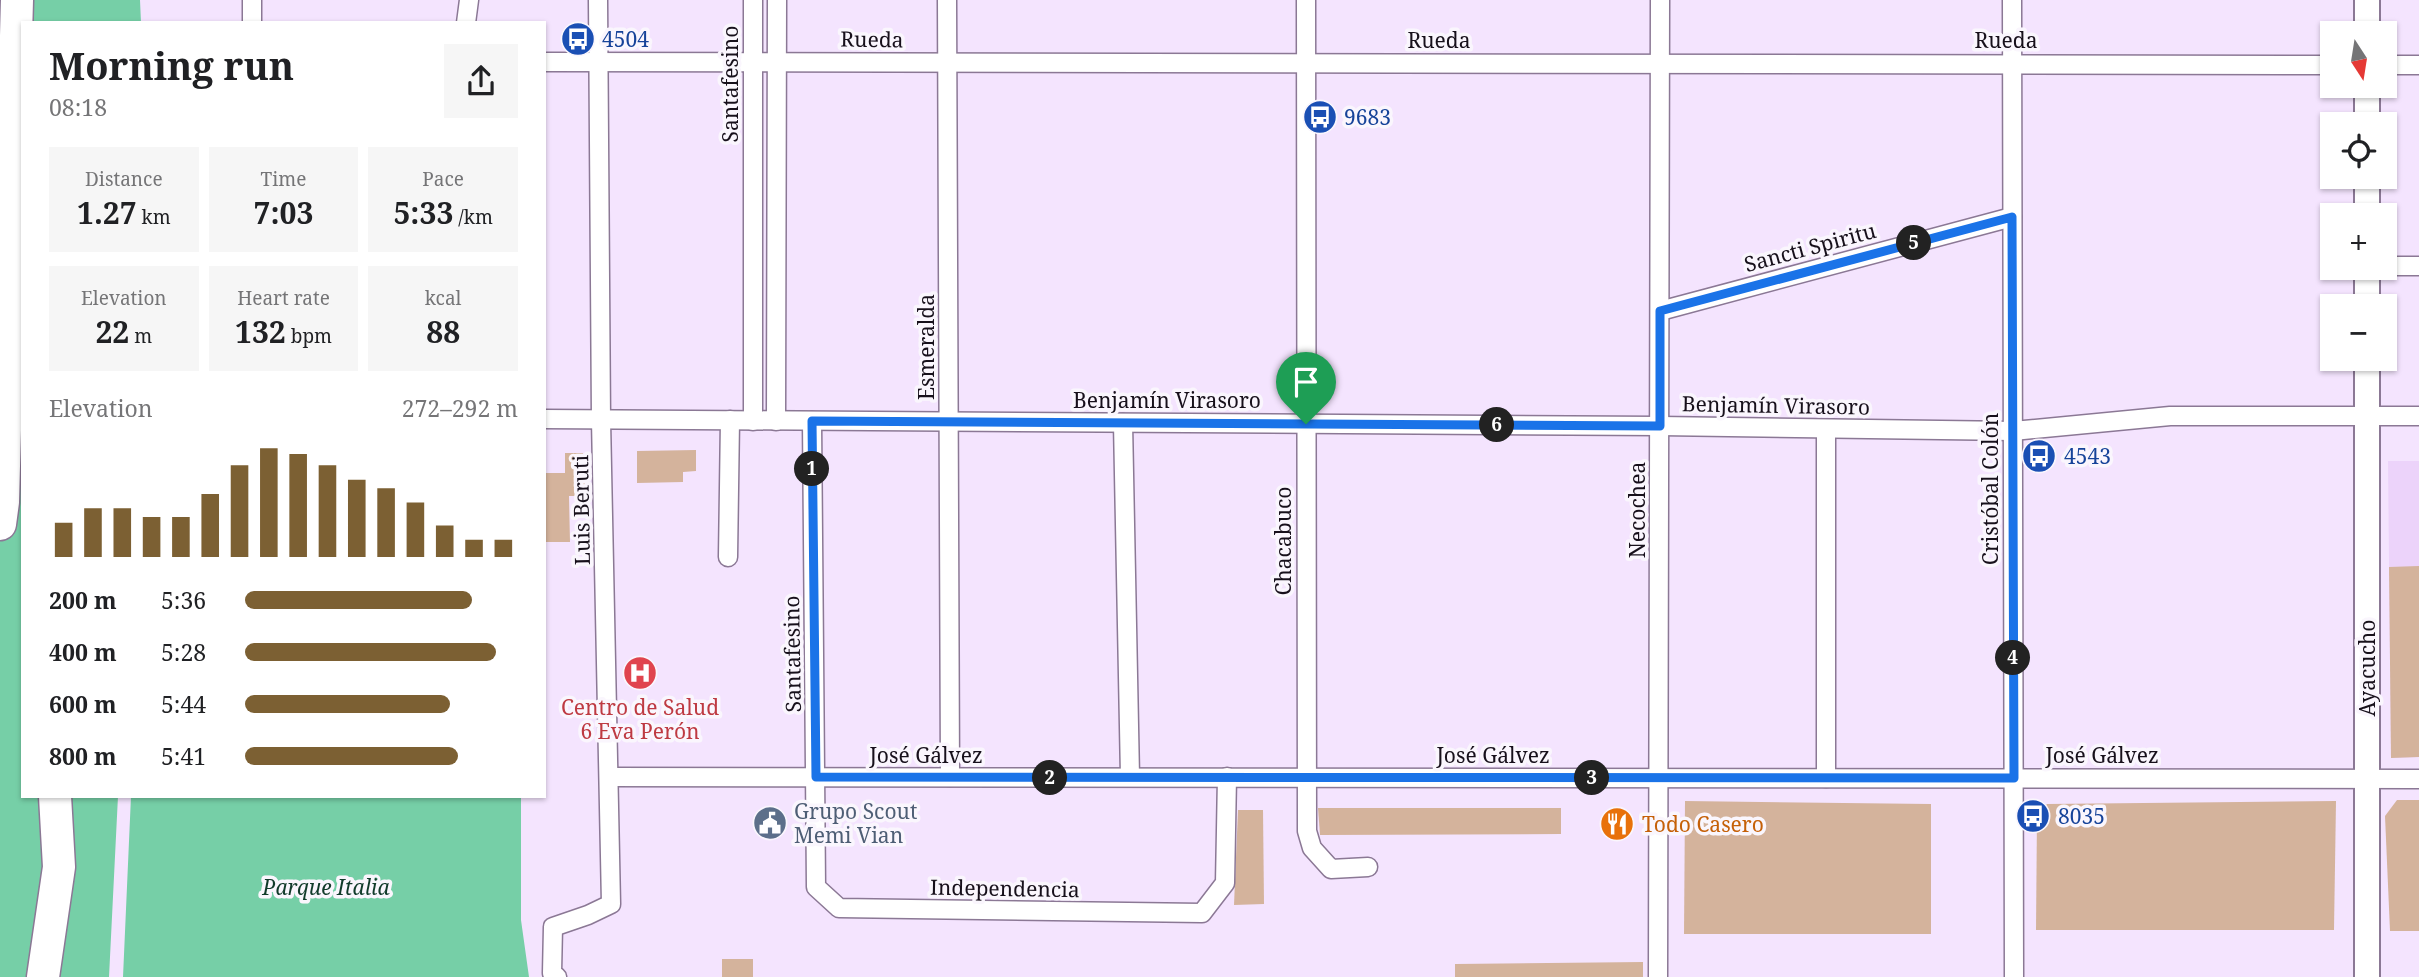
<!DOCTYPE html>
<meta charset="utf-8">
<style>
:root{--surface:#fff;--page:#f6f6f6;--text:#202124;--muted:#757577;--accent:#7c6033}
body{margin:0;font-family:"Noto Serif",serif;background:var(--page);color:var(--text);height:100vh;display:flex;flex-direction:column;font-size:26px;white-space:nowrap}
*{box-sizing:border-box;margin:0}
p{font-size:23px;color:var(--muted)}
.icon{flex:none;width:38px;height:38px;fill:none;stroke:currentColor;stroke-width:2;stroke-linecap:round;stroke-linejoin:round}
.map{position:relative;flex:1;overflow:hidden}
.side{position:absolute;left:21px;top:21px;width:525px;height:777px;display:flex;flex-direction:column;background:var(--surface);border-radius:0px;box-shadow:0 2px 5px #0004}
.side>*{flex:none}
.needle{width:46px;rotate:168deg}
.controls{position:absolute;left:2320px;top:21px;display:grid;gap:14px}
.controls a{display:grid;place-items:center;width:77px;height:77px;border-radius:0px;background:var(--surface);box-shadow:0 2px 5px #0004;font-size:35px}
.pin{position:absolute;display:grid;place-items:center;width:60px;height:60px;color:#fff;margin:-72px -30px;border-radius:50% 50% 50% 0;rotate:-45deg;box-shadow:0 0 7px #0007}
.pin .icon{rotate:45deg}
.km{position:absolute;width:35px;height:35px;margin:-18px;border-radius:50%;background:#222;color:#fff;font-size:19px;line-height:35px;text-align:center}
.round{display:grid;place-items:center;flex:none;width:74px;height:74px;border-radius:0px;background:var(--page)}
.head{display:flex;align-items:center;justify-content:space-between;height:119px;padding:0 28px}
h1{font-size:38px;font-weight:700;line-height:52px}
.metrics{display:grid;grid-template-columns:repeat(3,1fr);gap:10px;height:119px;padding:7px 28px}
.metrics div{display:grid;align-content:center;border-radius:0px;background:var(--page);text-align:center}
.metrics b{font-size:30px;font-weight:700}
.metrics small{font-size:19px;font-weight:400}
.metrics p{font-size:19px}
.chart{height:196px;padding:14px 28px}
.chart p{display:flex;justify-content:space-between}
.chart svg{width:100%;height:126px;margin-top:7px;stroke:var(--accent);stroke-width:6}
ul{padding:0 28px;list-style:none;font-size:23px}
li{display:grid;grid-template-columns:112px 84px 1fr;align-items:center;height:52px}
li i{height:18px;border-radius:9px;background:var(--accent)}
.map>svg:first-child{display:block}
.built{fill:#ecd3fa}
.green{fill:#76cfa7}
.building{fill:#d4b39c}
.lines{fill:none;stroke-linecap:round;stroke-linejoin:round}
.street-casing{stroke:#8b7895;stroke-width:21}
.secondary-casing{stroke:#8b7895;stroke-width:28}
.highway-casing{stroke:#8b7895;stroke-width:35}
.street{stroke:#fff;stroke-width:18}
.secondary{stroke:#fff;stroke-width:24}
.highway{stroke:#fff;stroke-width:32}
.route-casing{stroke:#fff;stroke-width:14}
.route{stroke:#1a73e8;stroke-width:9}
.labels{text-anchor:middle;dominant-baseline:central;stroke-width:7;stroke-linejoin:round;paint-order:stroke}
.transit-label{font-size:21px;fill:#164399;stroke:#faf6fd;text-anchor:start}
.street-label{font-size:21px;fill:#17101b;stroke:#faf6fd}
.health-label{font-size:21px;fill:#be3a42;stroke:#faf6fd}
.service-label{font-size:21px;fill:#4e5e75;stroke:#faf6fd;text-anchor:start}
.food-label{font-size:21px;fill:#c56008;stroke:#faf6fd;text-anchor:start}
.park-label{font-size:21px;font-style:italic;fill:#113b2a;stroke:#faf6fd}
</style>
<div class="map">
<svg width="2419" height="977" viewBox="0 0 2419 977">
<rect width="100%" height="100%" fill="#f4e4fe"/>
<!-- built -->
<path class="built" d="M2388,461H2419V757L2391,758Z"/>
<!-- green -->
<g class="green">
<path d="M0,0H140L141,23H23V796H118L109,977H0Z"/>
<path d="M131,796H521V920L529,977H123Z"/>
</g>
<!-- building -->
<g class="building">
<path d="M696,450V471L683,472V482L637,483V451Z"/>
<path d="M565,453H583L586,496H569L570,542H544V473H565Z"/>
<path d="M2419,566V757L2391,758L2389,567Z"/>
<path d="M2397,800H2419V931H2390L2385,816Z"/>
<path d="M1685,801L1931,804V934H1684Z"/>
<path d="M2336,801L2334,930H2036L2037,814L2047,804Z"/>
<path d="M1318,808H1561V834L1320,835Z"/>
<path d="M1238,810H1263L1264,904L1234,905Z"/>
<rect x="722" y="959" width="31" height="18"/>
<path d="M1643,962V977H1455V964Z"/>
</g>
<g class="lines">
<!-- street casing -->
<g class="street-casing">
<g id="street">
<path d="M252,0V23"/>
<path d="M947,0L950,777"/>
<path d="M1306,0L1307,831L1312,848L1331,869L1368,867"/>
<path d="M2012,0L2014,977"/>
<path d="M466,23L469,0"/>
<path d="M544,62L2333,65"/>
<path d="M2385,65H2419"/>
<path d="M2385,266H2419"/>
<path d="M1660,311L2012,217"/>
<path d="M544,419L1660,426L2013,431L2170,416H2419"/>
<path d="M753,421V0"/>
<path d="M776,421L777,0"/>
<path d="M812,421L816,887L839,908L1202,913L1225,883L1227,777"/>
<path d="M1123,423L1130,777"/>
<path d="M728,557L730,420"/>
<path d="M609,777L2419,779"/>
<path d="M1826,778V429"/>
<path d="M557,977L552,973L553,927L588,915L611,904L601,420L598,0"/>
<path d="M1658,977L1660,0"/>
</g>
</g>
<!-- secondary casing -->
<g class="secondary-casing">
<g id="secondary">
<path d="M2367,33V0"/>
<path d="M2367,124V86"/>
<path d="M2367,215V177"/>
<path d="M2367,268V306"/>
<path d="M2367,977V359"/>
</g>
</g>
<!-- highway casing -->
<g class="highway-casing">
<g id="highway">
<path d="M0,524L3,502L17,0"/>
<path d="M43,977L59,867L55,796"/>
</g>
</g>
<!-- street -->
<use href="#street" class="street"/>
<!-- secondary -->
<use href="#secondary" class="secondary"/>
<!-- highway -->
<use href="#highway" class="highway"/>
</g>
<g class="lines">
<!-- route casing -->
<g class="route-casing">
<path id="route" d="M2012,217L2014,778L816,777L812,421L1660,426V311Z"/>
</g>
<!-- route -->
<use href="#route" class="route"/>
</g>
<!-- icons -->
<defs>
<g id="bus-disc" transform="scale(1.75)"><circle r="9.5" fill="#1a4fb4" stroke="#faf6fd"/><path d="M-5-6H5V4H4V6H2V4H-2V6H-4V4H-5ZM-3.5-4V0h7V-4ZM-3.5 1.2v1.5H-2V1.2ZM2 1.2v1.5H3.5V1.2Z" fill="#fff"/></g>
<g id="hospital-disc" transform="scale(1.75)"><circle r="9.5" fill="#e0444e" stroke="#faf6fd"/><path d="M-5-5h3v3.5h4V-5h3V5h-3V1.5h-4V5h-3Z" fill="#fff"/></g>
<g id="civic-disc" transform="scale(1.75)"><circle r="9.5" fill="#5c6f8a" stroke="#faf6fd"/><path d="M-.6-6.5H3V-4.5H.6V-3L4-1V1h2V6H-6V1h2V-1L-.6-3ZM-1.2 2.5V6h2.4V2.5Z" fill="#fff"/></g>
<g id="restaurant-disc" transform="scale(1.75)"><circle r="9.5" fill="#e8710a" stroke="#faf6fd"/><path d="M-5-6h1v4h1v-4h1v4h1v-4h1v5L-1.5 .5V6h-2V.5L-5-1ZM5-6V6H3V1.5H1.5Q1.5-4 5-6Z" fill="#fff"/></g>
</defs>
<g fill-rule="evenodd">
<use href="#bus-disc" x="578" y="39"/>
<use href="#bus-disc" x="1320" y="117"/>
<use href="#bus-disc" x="2039" y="456"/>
<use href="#hospital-disc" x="640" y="673"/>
<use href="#bus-disc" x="2033" y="816"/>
<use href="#civic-disc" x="770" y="823"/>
<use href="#restaurant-disc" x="1617" y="824"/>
</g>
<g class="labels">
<!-- transit labels -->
<g class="transit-label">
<text x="602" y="39">4504</text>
<text x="1344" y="117">9683</text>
<text x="2064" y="456">4543</text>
<text x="2058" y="816">8035</text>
</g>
<!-- street labels -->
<g class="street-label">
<text transform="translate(872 39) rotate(1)">Rueda</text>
<text x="1439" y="40">Rueda</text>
<text x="2006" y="40">Rueda</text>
<text transform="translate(730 84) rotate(-90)">Santafesino</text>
<text transform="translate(1810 247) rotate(-15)">Sancti Spiritu</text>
<text transform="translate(926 347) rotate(-90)">Esmeralda</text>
<text x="1167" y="400">Benjamín Virasoro</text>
<text transform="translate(1776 405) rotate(1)">Benjamín Virasoro</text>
<text transform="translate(1990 489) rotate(-90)">Cristóbal Colón</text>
<text transform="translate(581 510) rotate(-91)">Luis Beruti</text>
<text transform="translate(1637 510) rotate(-90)">Necochea</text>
<text transform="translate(1283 541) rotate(-90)">Chacabuco</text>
<text transform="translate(792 654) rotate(-91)">Santafesino</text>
<text transform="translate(2367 668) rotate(-90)">Ayacucho</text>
<text x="926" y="755">José Gálvez</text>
<text x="1493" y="755">José Gálvez</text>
<text x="2102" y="755">José Gálvez</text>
<text transform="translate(1005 888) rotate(1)">Independencia</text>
</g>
<!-- health labels -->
<g class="health-label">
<text x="640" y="707">Centro de Salud<tspan x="640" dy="24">6 Eva Perón</tspan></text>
</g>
<!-- service labels -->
<g class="service-label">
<text x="794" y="811">Grupo Scout<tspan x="794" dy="24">Memi Vian</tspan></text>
</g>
<!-- food labels -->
<g class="food-label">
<text x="1642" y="824">Todo Casero</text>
</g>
<!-- park labels -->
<g class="park-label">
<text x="326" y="887">Parque Italia</text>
</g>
</g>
</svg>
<div class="controls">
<a><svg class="needle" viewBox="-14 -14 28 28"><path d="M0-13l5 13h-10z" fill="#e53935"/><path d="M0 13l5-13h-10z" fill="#757577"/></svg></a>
<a><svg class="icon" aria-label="locate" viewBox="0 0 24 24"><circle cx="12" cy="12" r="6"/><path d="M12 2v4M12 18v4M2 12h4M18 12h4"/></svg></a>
<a>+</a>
<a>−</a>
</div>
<div class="pin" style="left:1306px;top:424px;background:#1e9e55"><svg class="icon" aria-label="arrive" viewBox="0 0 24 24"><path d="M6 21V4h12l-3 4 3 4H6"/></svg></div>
<b class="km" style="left:812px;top:469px">1</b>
<b class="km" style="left:1050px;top:778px">2</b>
<b class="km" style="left:1592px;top:778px">3</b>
<b class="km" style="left:2013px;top:658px">4</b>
<b class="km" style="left:1914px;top:243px">5</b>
<b class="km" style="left:1497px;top:425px">6</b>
<section class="side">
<div class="head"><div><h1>Morning run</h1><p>08:18</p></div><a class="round"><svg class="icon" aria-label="share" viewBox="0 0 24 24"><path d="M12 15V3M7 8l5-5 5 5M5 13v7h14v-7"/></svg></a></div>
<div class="metrics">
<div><p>Distance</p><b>1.27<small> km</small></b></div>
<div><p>Time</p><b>7:03</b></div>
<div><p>Pace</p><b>5:33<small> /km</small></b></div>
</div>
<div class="metrics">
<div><p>Elevation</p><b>22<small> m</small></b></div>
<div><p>Heart rate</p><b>132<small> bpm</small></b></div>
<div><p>kcal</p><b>88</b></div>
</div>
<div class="chart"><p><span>Elevation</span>272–292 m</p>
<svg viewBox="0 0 160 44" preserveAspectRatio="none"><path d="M5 44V32M15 44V27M25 44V27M35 44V30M45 44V30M55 44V22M65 44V12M75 44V6M85 44V8M95 44V12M105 44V17M115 44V20M125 44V25M135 44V33M145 44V38M155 44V38"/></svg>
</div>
<ul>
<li><b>200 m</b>5:36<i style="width:83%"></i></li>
<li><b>400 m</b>5:28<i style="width:92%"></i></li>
<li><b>600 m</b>5:44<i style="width:75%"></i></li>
<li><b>800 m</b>5:41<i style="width:78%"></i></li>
</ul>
</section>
</div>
